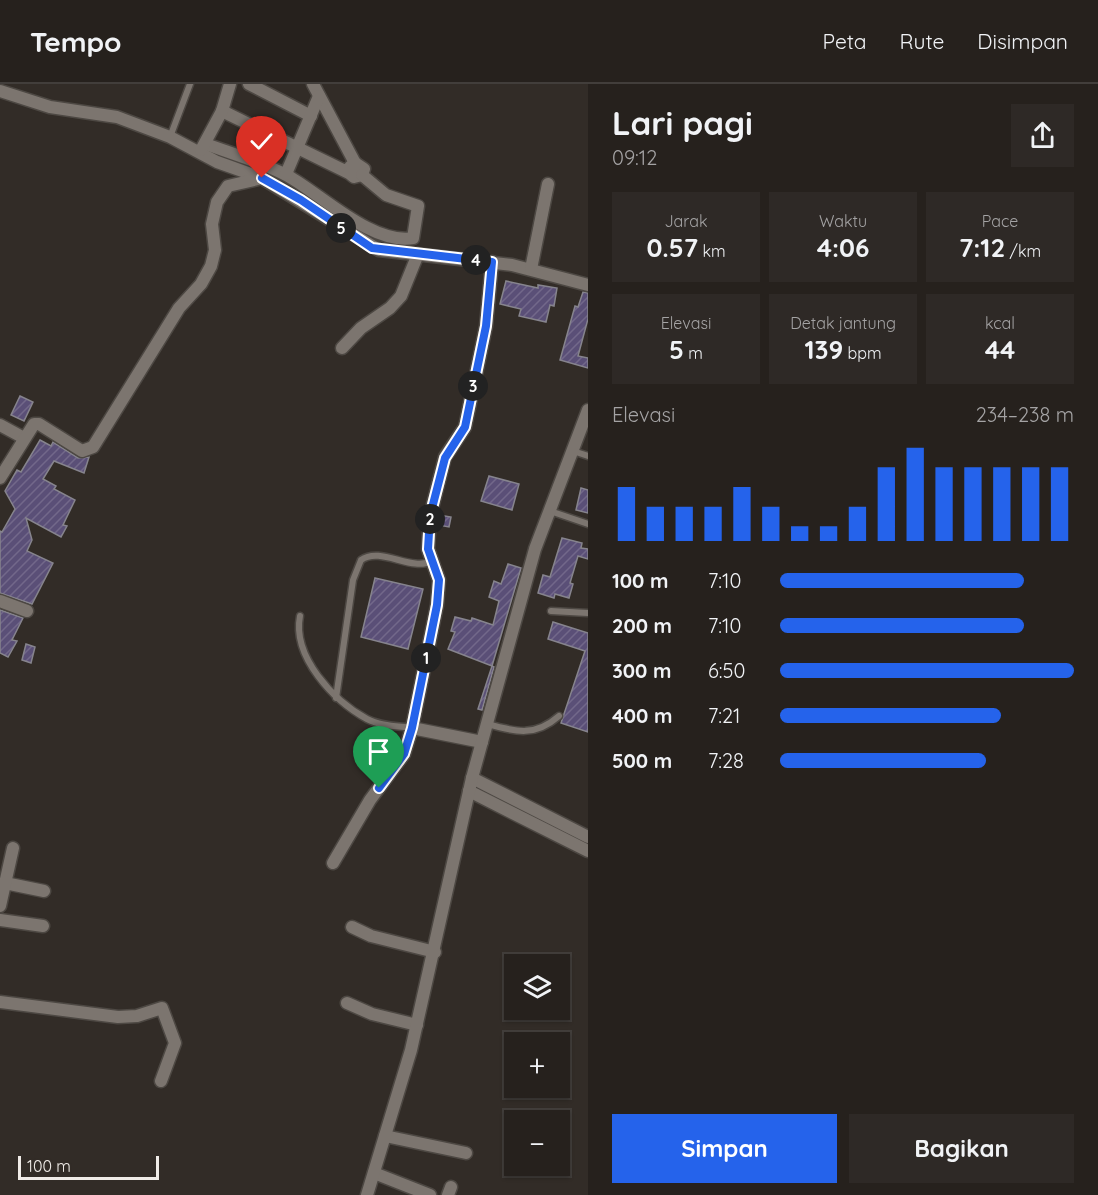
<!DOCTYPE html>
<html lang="id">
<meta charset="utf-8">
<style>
:root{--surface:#26211d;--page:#2e2926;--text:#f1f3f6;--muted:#a4a3a4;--line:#423e3b;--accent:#2563eb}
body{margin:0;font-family:Quicksand,sans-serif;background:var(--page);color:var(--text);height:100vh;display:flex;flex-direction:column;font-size:22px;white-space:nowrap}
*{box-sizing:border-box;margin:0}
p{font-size:20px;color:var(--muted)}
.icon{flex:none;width:33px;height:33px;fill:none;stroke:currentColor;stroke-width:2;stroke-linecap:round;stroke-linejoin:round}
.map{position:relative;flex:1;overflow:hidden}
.details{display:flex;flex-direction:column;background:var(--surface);width:510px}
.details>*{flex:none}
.buttons{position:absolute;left:504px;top:870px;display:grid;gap:12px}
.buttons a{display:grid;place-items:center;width:66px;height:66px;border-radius:0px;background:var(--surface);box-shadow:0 2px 4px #0004,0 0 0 2px var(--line);font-size:30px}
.scale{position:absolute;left:18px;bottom:15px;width:141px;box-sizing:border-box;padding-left:6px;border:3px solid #f0ece8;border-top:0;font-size:16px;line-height:21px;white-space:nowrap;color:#f0ece8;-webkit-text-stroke:4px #322c27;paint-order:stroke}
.pin{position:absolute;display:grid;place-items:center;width:51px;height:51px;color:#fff;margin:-62px -26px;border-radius:50% 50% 50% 0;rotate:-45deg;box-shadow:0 0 6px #0007}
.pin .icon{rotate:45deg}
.km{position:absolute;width:30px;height:30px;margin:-15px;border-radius:50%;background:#222;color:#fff;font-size:16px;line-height:30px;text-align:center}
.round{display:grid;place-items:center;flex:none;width:63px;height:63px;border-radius:0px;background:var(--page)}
.head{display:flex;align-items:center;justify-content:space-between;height:102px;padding:0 24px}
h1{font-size:33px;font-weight:700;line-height:45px}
.stats{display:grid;grid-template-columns:repeat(3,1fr);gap:9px;height:102px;padding:6px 24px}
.stats div{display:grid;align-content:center;border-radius:0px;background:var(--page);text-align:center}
.stats b{font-size:26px;font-weight:700}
.stats small{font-size:16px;font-weight:400}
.stats p{font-size:16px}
.chart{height:168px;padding:12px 24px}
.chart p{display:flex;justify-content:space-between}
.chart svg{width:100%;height:108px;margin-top:6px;stroke:var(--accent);stroke-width:6}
.primary-button{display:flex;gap:12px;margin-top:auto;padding:12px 24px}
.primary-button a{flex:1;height:69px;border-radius:0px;background:var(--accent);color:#fff;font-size:24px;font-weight:700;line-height:69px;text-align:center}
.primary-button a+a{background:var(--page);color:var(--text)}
ul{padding:0 24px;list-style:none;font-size:20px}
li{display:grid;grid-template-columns:96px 72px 1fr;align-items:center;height:45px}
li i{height:15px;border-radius:8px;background:var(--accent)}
header{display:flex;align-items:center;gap:36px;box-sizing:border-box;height:84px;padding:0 30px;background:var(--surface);border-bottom:2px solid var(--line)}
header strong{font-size:28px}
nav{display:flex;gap:33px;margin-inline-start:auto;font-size:21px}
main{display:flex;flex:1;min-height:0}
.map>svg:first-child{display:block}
.building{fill:url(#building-hatch);stroke:#86848d;stroke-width:1.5}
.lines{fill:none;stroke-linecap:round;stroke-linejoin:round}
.service-casing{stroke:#4d4843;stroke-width:9}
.minor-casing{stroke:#4d4843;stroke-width:15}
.service{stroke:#7c756f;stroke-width:6}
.minor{stroke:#7c756f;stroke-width:12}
.route-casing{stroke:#fff;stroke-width:12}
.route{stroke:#2563eb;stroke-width:8}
</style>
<header>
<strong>Tempo</strong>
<nav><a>Peta</a><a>Rute</a><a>Disimpan</a></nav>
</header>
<main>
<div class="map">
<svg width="588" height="1111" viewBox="0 0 588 1111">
<defs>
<pattern id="building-hatch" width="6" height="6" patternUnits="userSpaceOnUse" patternTransform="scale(1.5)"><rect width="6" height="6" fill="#5a4f77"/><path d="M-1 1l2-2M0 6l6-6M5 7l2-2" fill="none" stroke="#72688a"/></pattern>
</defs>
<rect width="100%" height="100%" fill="#322c27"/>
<!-- building -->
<g class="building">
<path d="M506,197L538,204V201L557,204L554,222L550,221L546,238L519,232L521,225L500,220Z"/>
<path d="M583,208L588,209V235L578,272L588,274V284L560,276L575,222L578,223Z"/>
<path d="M20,312L33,318L24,337L11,331Z"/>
<path d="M40,356L51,362L53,358L78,374L89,373L84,389L54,377L43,395L56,402L54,405L75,416L63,441L67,442L61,453L26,434L32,456L27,467L53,479L32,520L0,509V447L2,448L15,425L5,407L17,386L21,388Z"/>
<path d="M489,392L519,400L512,426L481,417Z"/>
<path d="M581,404L588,406V429L576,426Z"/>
<path d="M439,431L451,433L449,443L438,441Z"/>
<path d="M562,454L582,459L581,464L588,465V475L578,472L570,499L573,500L569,514L555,510L554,514L538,509L543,491L550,493Z"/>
<path d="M508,480L521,484L492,582L448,565L455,548L451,547L455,533L471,537L472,534L493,541L499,517L489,513L494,497L501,500Z"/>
<path d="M375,494L423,505L408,565L361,553Z"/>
<path d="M0,526L23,534L12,556L17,557L8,573L0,569Z"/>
<path d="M553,538L588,549V648L561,639L585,567L548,555Z"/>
<path d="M26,560L35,563L31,579L22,576Z"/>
<path d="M492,582L494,583L482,626L478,625Z"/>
</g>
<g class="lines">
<!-- service casing -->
<g class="service-casing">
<g id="service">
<path d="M170,53L190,0"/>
<path d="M573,367L588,372"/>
<path d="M550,427L588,440"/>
<path d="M551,527L588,529"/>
<path d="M300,532C292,573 334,617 367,635C380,642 397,642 412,644"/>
<path d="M336,614L353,496L361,476C381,462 411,488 432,477"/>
<path d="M487,640C517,648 535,653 559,632"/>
</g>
</g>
<!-- minor casing -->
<g class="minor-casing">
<g id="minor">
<path d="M249,0L311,32"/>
<path d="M313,0L355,79"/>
<path d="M0,7L50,23L117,33L170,53L217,78L262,94L379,166L512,181L588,201"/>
<path d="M222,27L349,89L354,93L362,91L364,85L355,79L350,83L349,89"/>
<path d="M206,60C232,70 263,78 288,92C322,111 372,161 413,154L418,122L386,111L362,91"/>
<path d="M201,66L222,27L230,0"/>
<path d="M286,90L319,12"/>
<path d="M531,185L548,100"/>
<path d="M342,264L361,244L390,224L401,212L418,170"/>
<path d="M0,341L24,354"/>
<path d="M0,394L34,340H39L82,367L93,363L179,224L201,200L211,182L215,166L212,140L217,118L228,102L258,95"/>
<path d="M0,517L27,527"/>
<path d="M412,644L482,658"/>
<path d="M472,694L588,753"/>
<path d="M469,707L588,767"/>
<path d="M333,779L370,716L404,670L412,644L437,521L439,496L428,465L430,432L445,373L465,343L486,242L492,178"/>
<path d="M5,799L44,807"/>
<path d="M0,822L13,764"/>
<path d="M0,836L43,842"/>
<path d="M352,843L371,852L435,868"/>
<path d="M0,918L118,933L137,932L162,924L175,959L161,997"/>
<path d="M347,919L372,930L417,941"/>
<path d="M385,1052L466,1069"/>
<path d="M374,1089L430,1111"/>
<path d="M367,1111L411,966L472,694L535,465L588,326"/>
<path d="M448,1111L451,1103"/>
</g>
</g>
<!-- service -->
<use href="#service" class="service"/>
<!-- minor -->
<use href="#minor" class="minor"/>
</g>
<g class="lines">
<!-- route casing -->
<g class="route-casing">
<path id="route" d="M262,94L301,116L372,164L492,178L486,242L465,343L445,374L430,432L428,465L439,496L437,521L412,644L404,670L379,704"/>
</g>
<!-- route -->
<use href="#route" class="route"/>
</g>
</svg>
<div class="buttons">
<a><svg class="icon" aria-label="layers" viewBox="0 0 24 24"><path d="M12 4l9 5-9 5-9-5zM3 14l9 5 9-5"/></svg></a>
<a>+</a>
<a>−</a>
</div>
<div class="scale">100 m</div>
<div class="pin" style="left:379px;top:704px;background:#1e9e55"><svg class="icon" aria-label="arrive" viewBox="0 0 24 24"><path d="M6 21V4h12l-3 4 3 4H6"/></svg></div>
<div class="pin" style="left:262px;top:94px;background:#d93025"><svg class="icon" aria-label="check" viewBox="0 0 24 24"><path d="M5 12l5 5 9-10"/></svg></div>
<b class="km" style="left:426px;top:574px">1</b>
<b class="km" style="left:430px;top:435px">2</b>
<b class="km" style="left:473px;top:302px">3</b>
<b class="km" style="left:476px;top:176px">4</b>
<b class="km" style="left:341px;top:144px">5</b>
</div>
<section class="details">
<div class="head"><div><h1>Lari pagi</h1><p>09:12</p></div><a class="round"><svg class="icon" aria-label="share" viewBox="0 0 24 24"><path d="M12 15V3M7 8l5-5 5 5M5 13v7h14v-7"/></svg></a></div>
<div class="stats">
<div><p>Jarak</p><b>0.57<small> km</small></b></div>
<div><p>Waktu</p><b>4:06</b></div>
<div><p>Pace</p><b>7:12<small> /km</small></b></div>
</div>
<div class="stats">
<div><p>Elevasi</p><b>5<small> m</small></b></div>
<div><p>Detak jantung</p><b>139<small> bpm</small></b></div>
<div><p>kcal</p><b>44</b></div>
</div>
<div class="chart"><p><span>Elevasi</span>234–238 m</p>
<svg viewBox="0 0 160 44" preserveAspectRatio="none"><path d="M5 44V22M15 44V30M25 44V30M35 44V30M45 44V22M55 44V30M65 44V38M75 44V38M85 44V30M95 44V14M105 44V6M115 44V14M125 44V14M135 44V14M145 44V14M155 44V14"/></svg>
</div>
<ul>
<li><b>100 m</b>7:10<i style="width:83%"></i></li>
<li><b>200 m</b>7:10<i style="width:83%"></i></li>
<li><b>300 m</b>6:50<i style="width:100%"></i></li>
<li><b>400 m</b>7:21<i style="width:75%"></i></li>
<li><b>500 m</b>7:28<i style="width:70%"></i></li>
</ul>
<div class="primary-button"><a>Simpan</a><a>Bagikan</a></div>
</section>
</main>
